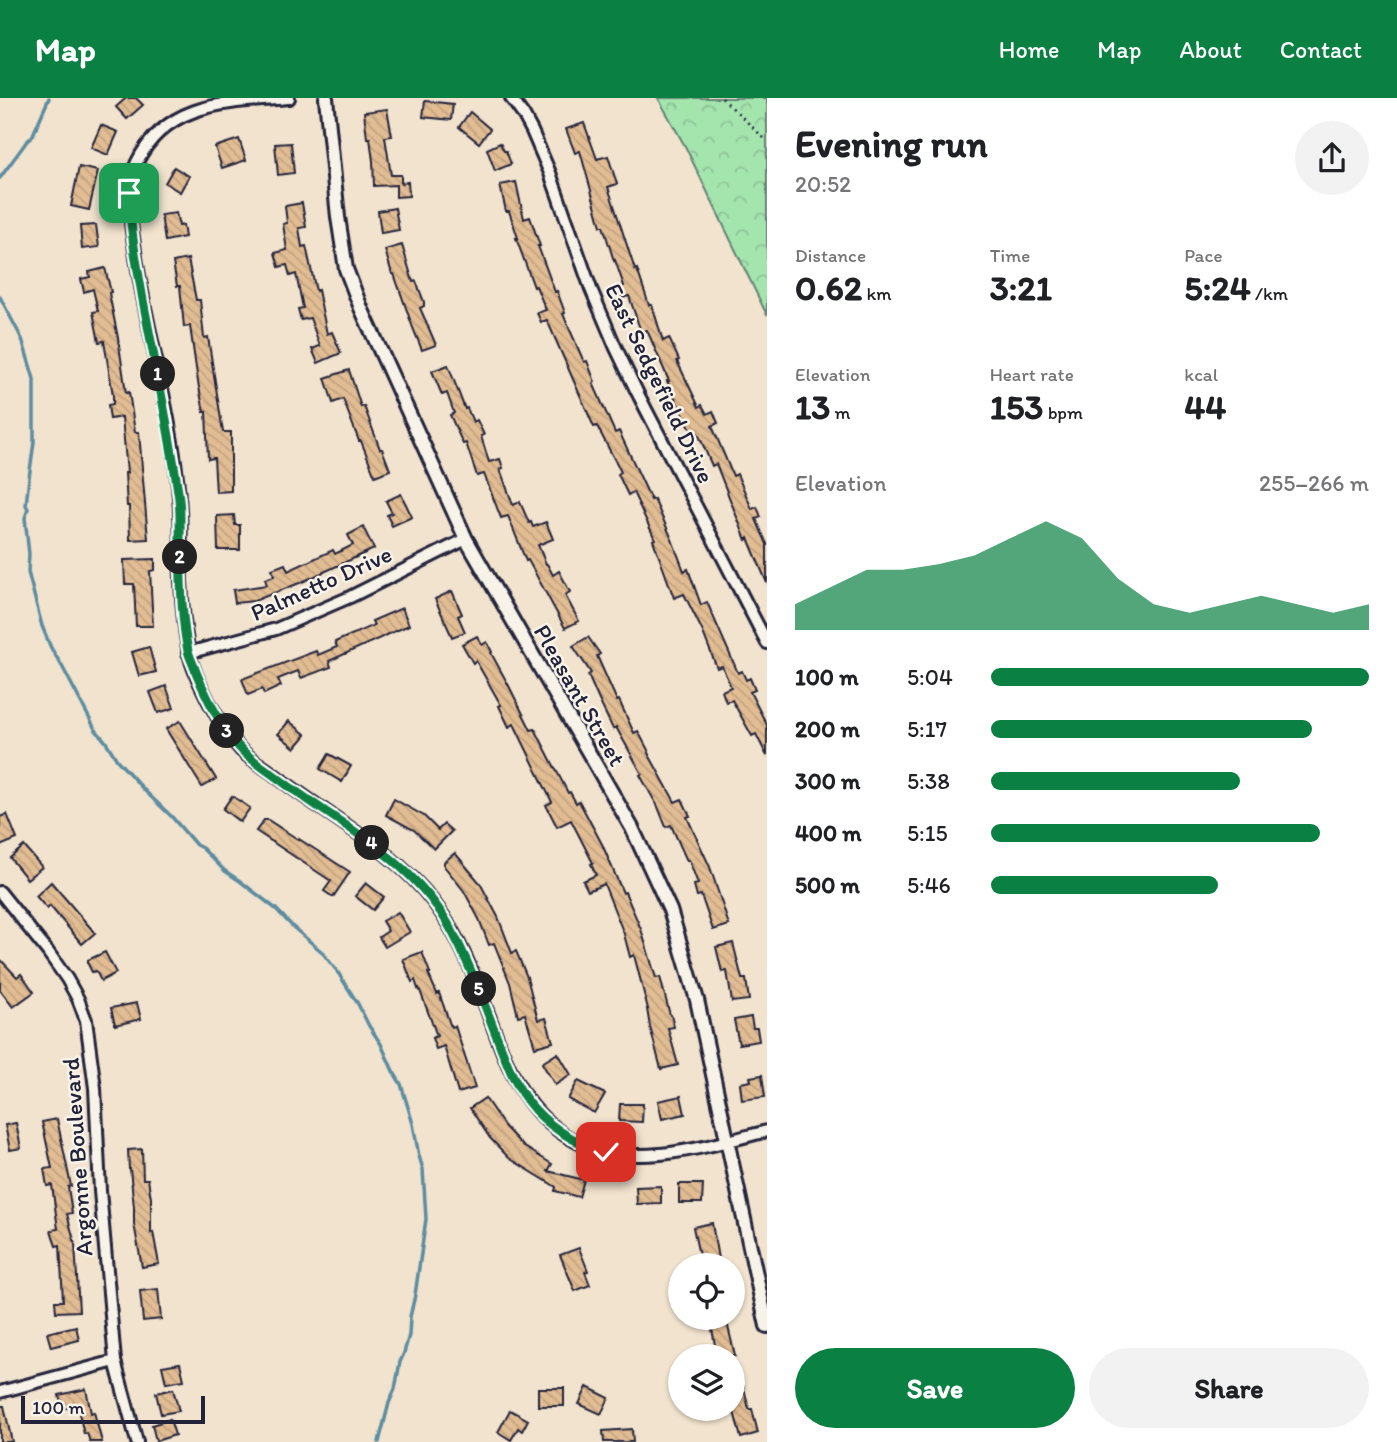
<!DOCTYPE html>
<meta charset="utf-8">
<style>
:root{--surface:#fff;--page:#f2f2f2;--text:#202124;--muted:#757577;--accent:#0b8043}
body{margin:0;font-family:Itim,sans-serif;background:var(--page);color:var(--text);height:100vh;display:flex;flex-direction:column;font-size:26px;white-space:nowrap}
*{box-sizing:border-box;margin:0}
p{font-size:23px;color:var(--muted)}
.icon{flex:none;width:38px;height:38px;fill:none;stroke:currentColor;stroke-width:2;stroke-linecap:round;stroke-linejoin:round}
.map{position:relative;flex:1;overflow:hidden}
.sheet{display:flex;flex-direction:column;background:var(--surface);width:630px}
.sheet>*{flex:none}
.tools{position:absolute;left:668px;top:1155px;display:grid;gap:14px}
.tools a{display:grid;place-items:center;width:77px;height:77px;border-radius:50%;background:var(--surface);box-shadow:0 2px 5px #0004;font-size:35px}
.scale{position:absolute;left:21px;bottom:18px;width:184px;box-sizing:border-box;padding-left:7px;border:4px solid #22223b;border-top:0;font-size:19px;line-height:24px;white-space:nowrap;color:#22223b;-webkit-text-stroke:5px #f7f3e8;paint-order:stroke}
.pin{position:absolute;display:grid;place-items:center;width:60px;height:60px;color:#fff;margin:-30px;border-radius:14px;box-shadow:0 4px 10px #0006}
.km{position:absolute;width:35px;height:35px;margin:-18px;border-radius:50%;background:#222;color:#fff;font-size:19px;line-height:35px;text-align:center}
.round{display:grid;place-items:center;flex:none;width:74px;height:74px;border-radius:37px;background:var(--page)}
.headline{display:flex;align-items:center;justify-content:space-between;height:119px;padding:0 28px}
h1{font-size:38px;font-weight:700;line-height:52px}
.figures{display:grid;grid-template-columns:repeat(3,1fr);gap:10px;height:119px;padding:7px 28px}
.figures div{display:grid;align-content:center}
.figures b{font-size:35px;font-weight:700}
.figures small{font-size:19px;font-weight:400}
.figures p{font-size:19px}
.chart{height:196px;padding:14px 28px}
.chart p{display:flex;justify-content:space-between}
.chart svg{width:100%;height:126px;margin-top:7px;fill:var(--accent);opacity:.7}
.cta{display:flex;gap:14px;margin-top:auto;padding:14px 28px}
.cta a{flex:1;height:80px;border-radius:42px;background:var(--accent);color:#fff;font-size:28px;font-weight:700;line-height:80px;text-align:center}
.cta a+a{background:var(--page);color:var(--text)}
ul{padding:0 28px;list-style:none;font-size:23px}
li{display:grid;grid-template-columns:112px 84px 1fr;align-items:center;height:52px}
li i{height:18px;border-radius:9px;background:var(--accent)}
header{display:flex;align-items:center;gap:42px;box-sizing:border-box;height:98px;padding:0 35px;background:var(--accent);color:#fff}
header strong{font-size:33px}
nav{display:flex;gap:38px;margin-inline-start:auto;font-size:24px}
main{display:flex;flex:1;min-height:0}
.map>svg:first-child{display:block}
.forest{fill:url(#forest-crowns);stroke:#638374;stroke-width:2}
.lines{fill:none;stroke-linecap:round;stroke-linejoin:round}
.stream{stroke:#5d8ca0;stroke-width:3.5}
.building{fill:url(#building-back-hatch);stroke:#22223b;stroke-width:2}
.minor-casing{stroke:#22223b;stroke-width:16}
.tertiary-casing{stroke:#22223b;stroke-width:18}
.path{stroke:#22223b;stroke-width:2.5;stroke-dasharray:2 5;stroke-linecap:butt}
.minor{stroke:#f7f3e8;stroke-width:10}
.tertiary{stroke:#f7f3e8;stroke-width:12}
.route-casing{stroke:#fff;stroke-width:14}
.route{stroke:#0b8043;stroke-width:9}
.labels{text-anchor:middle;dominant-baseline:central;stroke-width:5;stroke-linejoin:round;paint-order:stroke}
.street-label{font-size:24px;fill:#22223b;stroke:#f7f3e8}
</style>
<header>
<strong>Map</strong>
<nav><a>Home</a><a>Map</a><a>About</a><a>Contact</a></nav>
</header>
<main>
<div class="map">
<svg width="767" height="1344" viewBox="0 0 767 1344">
<defs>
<pattern id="forest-crowns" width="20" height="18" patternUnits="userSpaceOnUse" patternTransform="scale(1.75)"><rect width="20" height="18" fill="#a4e4ad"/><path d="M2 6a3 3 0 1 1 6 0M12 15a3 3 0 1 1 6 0" fill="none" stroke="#8dc396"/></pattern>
<pattern id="building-back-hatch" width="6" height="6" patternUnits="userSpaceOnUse" patternTransform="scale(1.75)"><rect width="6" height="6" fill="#e2bd93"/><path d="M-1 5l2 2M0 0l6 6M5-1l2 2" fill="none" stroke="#c2a280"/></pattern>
</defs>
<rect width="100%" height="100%" fill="#f1e3ce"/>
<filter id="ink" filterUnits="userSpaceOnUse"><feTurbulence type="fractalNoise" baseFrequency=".0143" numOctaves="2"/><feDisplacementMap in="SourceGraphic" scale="14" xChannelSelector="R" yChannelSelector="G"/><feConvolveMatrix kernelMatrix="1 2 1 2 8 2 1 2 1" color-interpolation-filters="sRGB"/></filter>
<g filter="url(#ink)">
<!-- forest -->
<path class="forest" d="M658,0H767V217L686,50Z"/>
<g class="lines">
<!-- stream -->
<g class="stream">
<path d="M0,80L27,43L32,39L49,0"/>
<path d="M0,199L22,241L34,281V344L29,380L26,407L28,411L25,420L29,456L28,474L42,528L51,550L62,568L95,631L106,644L117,662L145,693L172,719L196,747L202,750L225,773L240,783L276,811L294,830L321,853L337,873L358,906L369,928L381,946L393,973L401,986L413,1026L419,1058L423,1071L426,1121L415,1197L410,1219L409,1237L404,1255L400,1264L395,1291L389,1305L379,1344"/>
</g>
</g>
<!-- building -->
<g class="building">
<path d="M126,0H136L143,7L127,21L116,9Z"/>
<path d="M425,3L453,6L451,22L423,19Z"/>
<path d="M387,11L392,38L385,39L391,77H401V85L408,84L409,98L396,99V87L374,88L373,63L370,40H367L364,14Z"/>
<path d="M470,14L490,31L479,45L459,29Z"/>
<path d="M584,25L597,61L608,58L617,86L608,89L635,172L637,171L649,207H652L663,243L669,240L679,262L677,263L699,309L702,307L707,316L713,313L718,325L712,328L733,378L737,376L752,411L757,409L761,419L756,421L767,446V485L748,440L746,442L716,366L712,368L698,335L694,337L678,306L667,283H669L647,232L641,234L629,198L622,200L619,190L624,188L615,162L614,163L603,128H601L580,53L575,55L566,31Z"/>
<path d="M101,27L118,34L108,57L91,50Z"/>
<path d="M239,41L246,62L222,70L215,49Z"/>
<path d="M291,45L294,75L278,77L275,46Z"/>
<path d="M500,45L504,53H506L511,66L495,73L487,51Z"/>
<path d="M79,69L98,73L89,112L71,108Z"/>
<path d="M174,69L189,78L180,94L165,85Z"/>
<path d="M516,84L524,121L530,119L540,148H538L555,194L557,193L565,215L563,216L584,264L587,263L595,284L593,285L615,335L619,333L651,402L654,401L671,439L684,473L688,471L701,507L707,504L738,575L742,573L746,582L750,580L755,592L750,594L767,627V658L756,636L752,638L732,602L726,604L722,593L731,589L722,568L717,570L702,532L684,496L674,500L653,442L655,441L633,394L628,397L618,376L621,374L597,328L594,329L547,222L541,224L537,215L546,212L536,188L534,189L516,140H518L509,113H506L500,87Z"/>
<path d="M302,105L306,129L299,130L302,149L306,148L316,193L318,192L327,236L332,234L341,255L318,265L312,251L320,248L310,220L301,222L298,211L303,210L296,176L290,178L287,167L279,169L275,155L287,152L283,126L287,125L285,108Z"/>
<path d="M395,110L399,132L381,135L378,113Z"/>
<path d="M176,115L179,128L183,127L185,139L165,143L161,117Z"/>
<path d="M96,127L99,149L82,151L80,128Z"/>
<path d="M402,147L413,184L416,183L424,204V208L420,210L436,247L422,252L413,230L394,176H392L385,152Z"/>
<path d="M188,161L196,202H200L204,240L208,239L223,334H231V393L216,394L214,360L208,361L206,313L204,314L198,284L190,228L184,229L180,188H177L173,164Z"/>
<path d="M105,170L111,194L109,195L118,240L126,295L129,294L135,334H139L148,441L130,442L129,408H127L125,375H127L122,319L110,321L108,307L113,306V297L104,243L99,244L93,214L98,213L93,191L84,194L81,181L90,179L89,174Z"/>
<path d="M448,267L465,311L467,310L473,324L477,322L484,337L481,338L489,364L500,361L503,370L500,371L513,407L520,404L529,425L531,424L533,429L546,424L553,441L538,447L546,466H547L553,477L559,473L570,494L565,497L579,523L565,530L528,462L526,463L508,418L501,420L484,376L477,378L466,345L463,346L450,317L454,315L447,295L442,297L432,273Z"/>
<path d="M349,272L361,309L364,308L380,351H382L390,372L375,378L361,343H359L343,301L333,305L325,280Z"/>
<path d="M401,396L412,419L392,428L387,417L392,415L386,403Z"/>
<path d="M234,417L235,427H240V452H218L217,418Z"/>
<path d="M363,429L374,451L302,484L254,503L235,505L233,492L267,487L265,481L274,478L272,471L285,466L288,473L333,452L335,456L353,447L348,437Z"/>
<path d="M155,461V472L150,473L153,528H136L134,486H125L124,462Z"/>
<path d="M452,493L462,516L458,518L465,534L452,539L435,501Z"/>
<path d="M402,510L409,527L329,563L331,569L301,580L298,573L278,581L281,588L264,596L262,591L248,597L242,581L316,553L318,557L337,549L335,544L374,527L372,523Z"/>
<path d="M477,538L482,547L487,544L492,554L491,555L509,588L531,632L535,631L568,695L570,694L576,705L579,703L602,746L623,795L625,794L641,831L656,880L660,879L670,917H671L674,929L668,930L678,967L661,971L650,929L647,911H648L634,857L630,859L624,836L604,786L588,793L583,783L596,777L591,766L593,765L571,722L557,729L546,707L552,704L514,626L509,629L499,608L501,607L476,563L473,565L462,546Z"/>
<path d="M588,539L600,556L597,558L617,603L619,602L634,635L638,633L649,654L648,655L675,704L682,701L690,718L687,719L710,769L729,827L713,832L701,797L697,798L694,787L698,786L689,762L687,763L671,727L666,729L658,709L640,677L642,676L616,629L613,631L598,600L588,577L591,575L573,548Z"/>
<path d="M149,549L156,574L139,578L132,554Z"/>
<path d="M166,588L174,610L158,615L150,594Z"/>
<path d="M180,623L216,681L202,689L166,631Z"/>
<path d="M289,623L306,637L295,650L278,636Z"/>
<path d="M329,656L351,668L342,684L320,671Z"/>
<path d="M232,698L250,710L240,724L223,711Z"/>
<path d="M394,701L424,718L438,732L444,726L452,733L434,751L414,732L386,717Z"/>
<path d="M7,716L17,741L0,748V719Z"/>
<path d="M264,722H268L299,742V741L350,774L333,799L324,793L331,783L256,733Z"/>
<path d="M24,748L42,769L27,781L10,760Z"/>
<path d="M455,755L480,785L498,819L512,855L516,853L527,879L538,922L546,920L553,944L535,949L525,916L518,918L510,885L494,845L489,847L479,821L464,793L444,768V764Z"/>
<path d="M51,784L95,835L82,846L50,808L47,811L36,798Z"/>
<path d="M366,785L384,799L373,812L355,798Z"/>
<path d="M398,814L410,834L385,849L379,839L388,833L382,823Z"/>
<path d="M733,845L742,881H746L749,902L732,904L727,873L722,874L716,849Z"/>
<path d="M105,854L116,875L101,883L96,873L92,874L88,866V862Z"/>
<path d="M422,854L430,875H428L437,896L439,895L451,929L455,928L475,990L458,995L444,948L436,951L432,940L437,938L419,890L418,891L415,882L412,884L403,861Z"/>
<path d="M0,861L17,879L21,876L34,894L13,909L0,892Z"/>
<path d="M137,905L141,921L115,927L111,910Z"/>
<path d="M751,919L753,930H757L759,943L739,946L734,922Z"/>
<path d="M558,955L571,977L555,987L542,965Z"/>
<path d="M762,977L765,999L742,1002L740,985L751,983L750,979Z"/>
<path d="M578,983L605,996L594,1015L568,1001Z"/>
<path d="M681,998L685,1016L662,1021L658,1003Z"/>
<path d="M485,1000L505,1029L523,1048L552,1066L548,1073L584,1082L579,1099L555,1093L556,1089L509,1060L490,1040L470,1010Z"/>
<path d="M620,1006H643L642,1024L619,1023Z"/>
<path d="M57,1021L71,1088L68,1089L72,1115L67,1116L75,1146L79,1213L56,1214L55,1203H63L60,1147L56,1148L51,1132L58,1131L52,1087L47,1088L44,1071L52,1070L42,1024Z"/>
<path d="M16,1025L21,1050L10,1052L5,1027Z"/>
<path d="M142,1051L143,1081H148L151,1100V1135L153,1134L159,1166L142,1169L134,1126V1109L130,1071H129L128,1052Z"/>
<path d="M679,1086H703L702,1105H679Z"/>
<path d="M661,1088V1105L637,1106L636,1089Z"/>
<path d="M712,1125L719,1167H701L693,1129Z"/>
<path d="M579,1150L588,1173L585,1174L590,1187L575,1193L560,1157Z"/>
<path d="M158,1191L161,1221L143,1223L140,1193Z"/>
<path d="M710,1220H726L735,1258H717Z"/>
<path d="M76,1228L79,1242L51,1249L47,1235Z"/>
<path d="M180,1265L184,1282L166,1285L162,1268Z"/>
<path d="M741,1279L749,1311H752L758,1335L741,1340L733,1310V1281Z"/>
<path d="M587,1289L609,1300L601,1316L579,1306Z"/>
<rect x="538" y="1290" width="26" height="18"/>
<path d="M86,1291L91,1315L94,1314L102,1344H90L87,1335L84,1336L77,1307L62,1311L59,1297Z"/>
<path d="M173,1291L179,1313L161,1316L156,1295Z"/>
<path d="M0,1308H4L12,1344H0Z"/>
<path d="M510,1312L528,1322L522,1333L518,1330L511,1342L498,1334Z"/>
<path d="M170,1321L175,1337L156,1343L152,1327Z"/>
<path d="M632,1331L633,1344H604L603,1333Z"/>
</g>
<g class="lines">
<!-- minor casing -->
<g class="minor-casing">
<g id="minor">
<path d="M289,0C230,5 168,2 137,64C123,91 131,124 135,153C147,235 172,316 179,399C182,427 180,455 181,483C182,505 184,528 188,550C191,570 207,602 218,620C224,630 232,642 240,651C250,661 264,669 276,678C329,719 394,751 435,806C459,838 474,877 488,915C507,966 522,1015 575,1043C632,1073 708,1048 767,1033"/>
<path d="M511,0L524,18L532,33L550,75L591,191L615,248L637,294L767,545"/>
<path d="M188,555L276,531L350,499L466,441"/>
<path d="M0,794L48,854L67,881L78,901L86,922L95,990L100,1093L115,1263L137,1344"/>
<path d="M0,1294L115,1263"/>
</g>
</g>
<!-- tertiary casing -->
<g class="tertiary-casing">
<path id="tertiary" d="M326,0L338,119L346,171L361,210L466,441L632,730L670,812L697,902L767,1228"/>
</g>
<!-- path -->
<path class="path" d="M722,0L767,43"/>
<!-- minor -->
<use href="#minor" class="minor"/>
<!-- tertiary -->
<use href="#tertiary" class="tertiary"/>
</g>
</g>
<g class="lines" filter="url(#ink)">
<!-- route casing -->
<g class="route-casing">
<path id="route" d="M129,95C130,131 137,167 143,202C155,266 169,329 178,394C181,410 180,428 180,445C181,481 181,518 188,553C190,560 194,568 196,574C207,601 220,627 239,649C249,661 266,671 279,681C337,725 409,759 447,824C467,859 481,897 495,934C504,957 512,981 526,1001C546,1028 574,1045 606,1054"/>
</g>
<!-- route -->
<use href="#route" class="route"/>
</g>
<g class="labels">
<!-- street labels -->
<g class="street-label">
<text transform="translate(660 285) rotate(64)">East Sedgefield Drive</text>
<text transform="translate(321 485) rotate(-24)">Palmetto Drive</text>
<text transform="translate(580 597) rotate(60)">Pleasant Street</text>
<text transform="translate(77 1059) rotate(-94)">Argonne Boulevard</text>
</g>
</g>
</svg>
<div class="tools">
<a><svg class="icon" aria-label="locate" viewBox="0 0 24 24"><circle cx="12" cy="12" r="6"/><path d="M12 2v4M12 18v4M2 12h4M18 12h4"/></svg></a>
<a><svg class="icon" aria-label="layers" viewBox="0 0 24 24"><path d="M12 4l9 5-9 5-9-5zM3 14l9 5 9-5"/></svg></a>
</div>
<div class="scale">100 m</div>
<div class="pin" style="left:129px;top:95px;background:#1e9e55"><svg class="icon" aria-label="arrive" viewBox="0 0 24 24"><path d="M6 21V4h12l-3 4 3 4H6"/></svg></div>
<div class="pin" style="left:606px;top:1054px;background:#d93025"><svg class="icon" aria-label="check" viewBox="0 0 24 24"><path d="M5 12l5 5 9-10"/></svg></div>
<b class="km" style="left:158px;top:276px">1</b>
<b class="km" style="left:180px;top:459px">2</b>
<b class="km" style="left:227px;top:633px">3</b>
<b class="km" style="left:372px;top:745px">4</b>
<b class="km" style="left:479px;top:891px">5</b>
</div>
<section class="sheet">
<div class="headline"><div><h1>Evening run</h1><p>20:52</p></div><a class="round"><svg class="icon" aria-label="share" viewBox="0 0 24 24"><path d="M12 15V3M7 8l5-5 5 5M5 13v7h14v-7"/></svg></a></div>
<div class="figures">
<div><p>Distance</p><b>0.62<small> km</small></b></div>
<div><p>Time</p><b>3:21</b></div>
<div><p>Pace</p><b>5:24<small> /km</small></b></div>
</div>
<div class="figures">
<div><p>Elevation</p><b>13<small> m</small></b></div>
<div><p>Heart rate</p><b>153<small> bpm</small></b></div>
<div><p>kcal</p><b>44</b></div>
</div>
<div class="chart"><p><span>Elevation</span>255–266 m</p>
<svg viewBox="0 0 160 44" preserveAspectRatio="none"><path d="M0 44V35L10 29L20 23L30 23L40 21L50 18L60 12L70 6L80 12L90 26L100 35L110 38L120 35L130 32L140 35L150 38L160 35V44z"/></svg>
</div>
<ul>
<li><b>100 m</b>5:04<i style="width:100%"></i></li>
<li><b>200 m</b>5:17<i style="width:85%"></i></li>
<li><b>300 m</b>5:38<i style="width:66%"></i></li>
<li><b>400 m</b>5:15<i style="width:87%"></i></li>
<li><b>500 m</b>5:46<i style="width:60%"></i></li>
</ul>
<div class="cta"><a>Save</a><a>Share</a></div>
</section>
</main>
